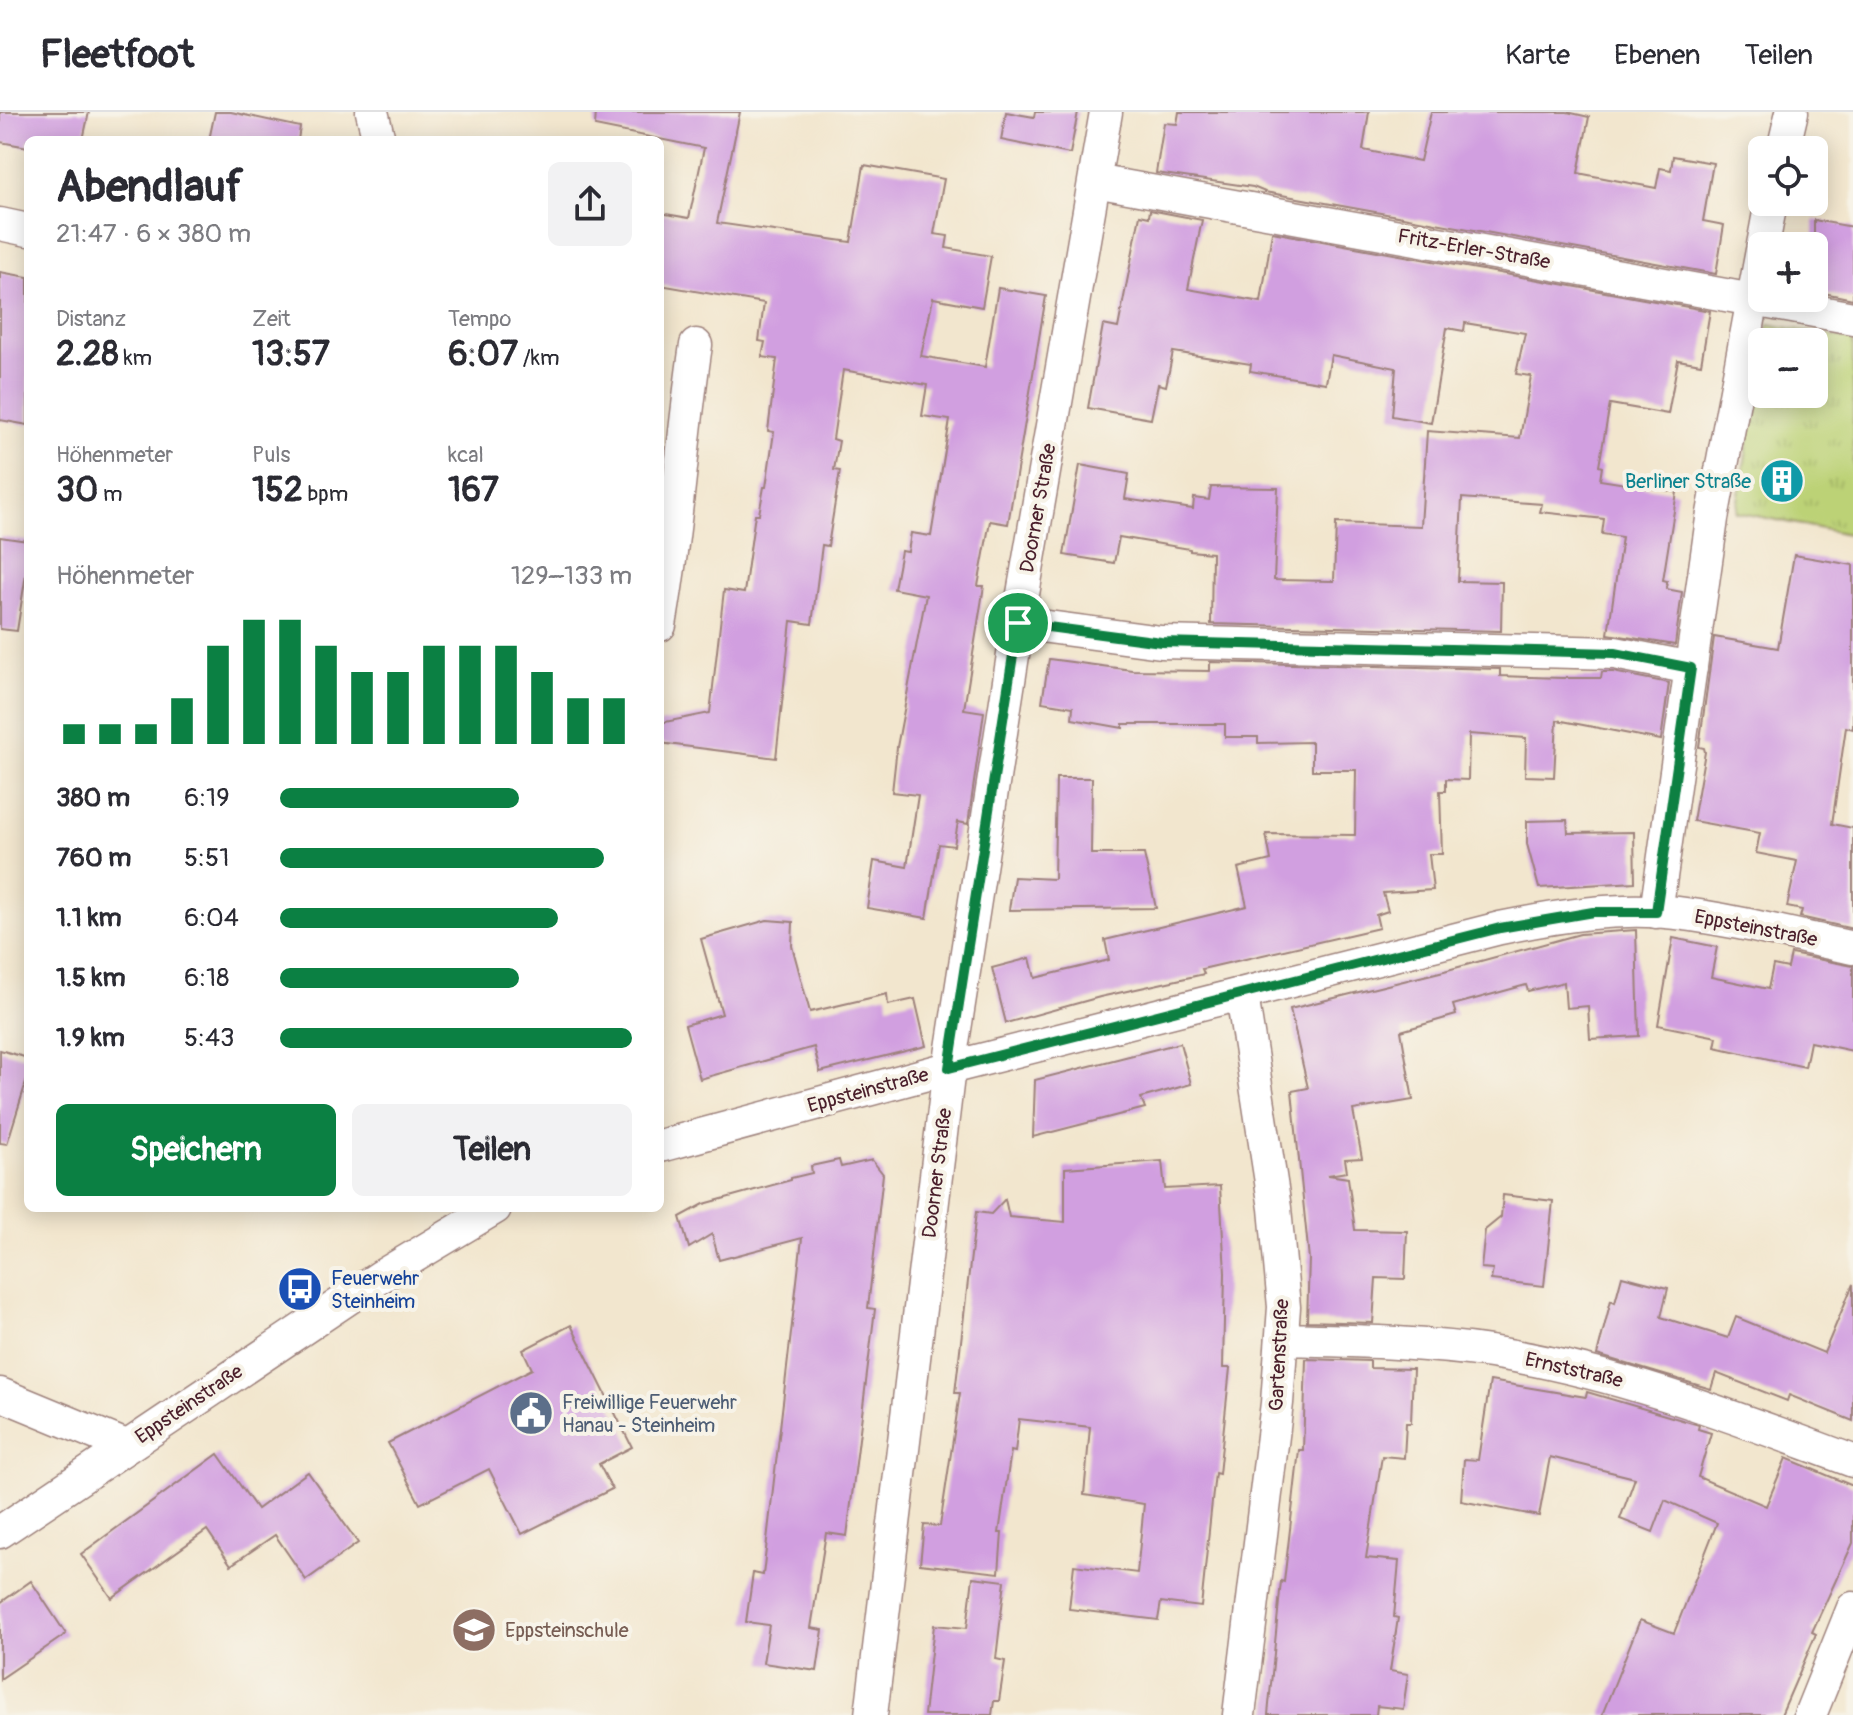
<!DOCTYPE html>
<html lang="de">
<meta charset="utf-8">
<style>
:root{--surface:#fff;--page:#f2f2f3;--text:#2b2b33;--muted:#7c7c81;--line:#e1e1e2;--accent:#0b8043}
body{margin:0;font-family:Pangolin,sans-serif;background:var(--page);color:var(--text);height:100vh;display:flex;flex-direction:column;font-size:30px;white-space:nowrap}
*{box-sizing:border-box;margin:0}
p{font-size:26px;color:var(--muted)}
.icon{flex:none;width:44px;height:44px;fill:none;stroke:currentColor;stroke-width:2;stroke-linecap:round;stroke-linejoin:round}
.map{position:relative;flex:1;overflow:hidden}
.side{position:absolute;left:24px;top:24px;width:640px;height:1076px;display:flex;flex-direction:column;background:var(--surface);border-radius:12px;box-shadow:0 4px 20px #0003}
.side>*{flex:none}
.controls{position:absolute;left:1748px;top:24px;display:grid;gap:16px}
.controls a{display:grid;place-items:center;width:80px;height:80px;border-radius:12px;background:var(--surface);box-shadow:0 4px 20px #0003;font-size:40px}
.pin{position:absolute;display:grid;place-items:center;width:68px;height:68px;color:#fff;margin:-34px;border:4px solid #fff;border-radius:50%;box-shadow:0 2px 8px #0007}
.round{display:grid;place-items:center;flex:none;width:84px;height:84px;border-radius:12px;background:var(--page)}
.head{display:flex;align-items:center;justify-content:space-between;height:136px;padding:0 32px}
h1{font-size:44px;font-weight:700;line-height:60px}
.stats{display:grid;grid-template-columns:repeat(3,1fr);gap:12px;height:136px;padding:8px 32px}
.stats div{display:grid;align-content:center}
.stats b{font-size:34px;font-weight:700}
.stats small{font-size:22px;font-weight:400}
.stats p{font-size:22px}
.chart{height:224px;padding:16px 32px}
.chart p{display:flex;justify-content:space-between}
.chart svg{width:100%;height:144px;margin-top:8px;stroke:var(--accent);stroke-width:6}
.button{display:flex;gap:16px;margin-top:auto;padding:16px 32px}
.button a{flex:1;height:92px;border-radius:12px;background:var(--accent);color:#fff;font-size:32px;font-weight:700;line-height:92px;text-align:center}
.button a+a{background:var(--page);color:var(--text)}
ul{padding:0 32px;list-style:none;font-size:26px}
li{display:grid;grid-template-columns:128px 96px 1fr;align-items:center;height:60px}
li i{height:20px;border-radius:10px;background:var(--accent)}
header{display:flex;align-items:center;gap:48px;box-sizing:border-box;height:112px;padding:0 40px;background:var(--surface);border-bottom:2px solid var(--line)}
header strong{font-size:38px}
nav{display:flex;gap:44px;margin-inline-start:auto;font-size:28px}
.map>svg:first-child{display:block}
.park{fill:url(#park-tufts);stroke:#837850;stroke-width:2}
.building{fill:#d19fe0}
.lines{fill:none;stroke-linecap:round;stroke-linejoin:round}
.minor-casing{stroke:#9e827c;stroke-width:35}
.minor{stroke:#fff;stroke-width:32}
.route-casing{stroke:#fff;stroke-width:16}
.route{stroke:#0b8043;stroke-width:10}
.labels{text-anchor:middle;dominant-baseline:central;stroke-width:8;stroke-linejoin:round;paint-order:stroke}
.street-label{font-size:20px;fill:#4a1f2b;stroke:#f7f3e8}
.culture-label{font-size:20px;fill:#0d838f;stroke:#f7f3e8;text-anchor:end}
.transit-label{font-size:20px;fill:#164399;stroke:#f7f3e8;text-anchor:start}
.service-label{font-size:20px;fill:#4e5e75;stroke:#f7f3e8;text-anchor:start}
.education-label{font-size:20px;fill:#785e54;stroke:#f7f3e8;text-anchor:start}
</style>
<header>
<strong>Fleetfoot</strong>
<nav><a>Karte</a><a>Ebenen</a><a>Teilen</a></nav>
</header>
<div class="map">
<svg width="1853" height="1603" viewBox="0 0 1853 1603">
<defs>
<pattern id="park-tufts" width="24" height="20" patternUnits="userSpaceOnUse" patternTransform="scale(2)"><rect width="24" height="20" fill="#bcd276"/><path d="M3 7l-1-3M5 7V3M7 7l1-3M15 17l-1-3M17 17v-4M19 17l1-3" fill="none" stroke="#a3b466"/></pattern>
</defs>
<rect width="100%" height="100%" fill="#f7f3e8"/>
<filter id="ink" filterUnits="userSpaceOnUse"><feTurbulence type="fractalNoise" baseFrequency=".0125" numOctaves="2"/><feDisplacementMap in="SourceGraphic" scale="16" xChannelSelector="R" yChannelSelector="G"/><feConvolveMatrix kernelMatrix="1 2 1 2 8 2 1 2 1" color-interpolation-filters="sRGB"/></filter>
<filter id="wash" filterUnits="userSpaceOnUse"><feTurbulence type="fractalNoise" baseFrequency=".006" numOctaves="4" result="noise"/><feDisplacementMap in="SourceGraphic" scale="32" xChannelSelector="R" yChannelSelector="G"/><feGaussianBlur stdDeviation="1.8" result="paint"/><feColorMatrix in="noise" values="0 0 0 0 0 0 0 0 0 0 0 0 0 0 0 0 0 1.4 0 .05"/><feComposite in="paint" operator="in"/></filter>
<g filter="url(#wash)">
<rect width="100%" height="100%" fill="#f2e6ce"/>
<!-- park -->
<path class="park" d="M1769,212L1853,228V423L1736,400L1762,250V282H1814V230H1765Z"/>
<g id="blocks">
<!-- building -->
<g class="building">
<path d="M0,0H89L83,28H28V35L0,30Z"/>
<path d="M215,0H231L300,15L298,28H209Z"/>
<path d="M596,0H740L717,111L851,130L864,53L944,67L934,122L948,124L946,136L991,144L982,195L933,186L921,244L985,255L998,176L1046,184L1008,412L990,409L978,474H984L964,597L984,600L968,712L958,710L954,734L939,732L927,806L867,796L874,749L907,755L918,683L892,680L897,635L926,483L894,477L901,439L908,440L911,421L931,424L950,308L922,304L927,273L843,258L833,327L839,329L834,358L840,359L828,434L822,433L812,512L791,509L776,646L660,631V611L710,601L724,478L744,481L755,402H759L764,375H766L774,320L768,319L777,247L762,245L765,230L759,229L764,191L660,173V101L689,106L704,36L595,14Z"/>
<path d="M1006,0L1034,5L1035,0H1078L1070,42L1001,28Z"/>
<path d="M1179,0H1369L1363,38L1420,49L1431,0H1567L1589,5L1578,61L1656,76L1660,56L1671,58L1673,44L1713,51L1703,109L1724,113L1716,162L1265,80L1253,75L1156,61L1164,11L1177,12Z"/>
<path d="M1150,98L1202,108L1188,177L1261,190L1272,120L1710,199L1701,252L1678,248L1668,302L1610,292L1599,354L1602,355L1600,368L1677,380L1663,468L1667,469L1666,477L1682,480L1675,533L1608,522L1622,425L1602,422L1604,407L1540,400L1542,392L1462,386L1458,469L1502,470L1501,519L1211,512L1212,441L1190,439V437L1119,425L1114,451L1064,443L1080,353L1129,362L1125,387L1193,397L1194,386L1209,388L1211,375L1278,376L1274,468L1334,469L1336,411L1421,414L1427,319L1520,326L1531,264L1516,262L1525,221L1465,211L1464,219L1447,216L1431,311L1392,304L1396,256L1331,243L1326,271L1250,259L1251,252L1173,240L1166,274L1158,272L1151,307L1088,296L1103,213L1118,216L1140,103L1149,105Z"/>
<path d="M1814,108L1853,115V187L1814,179Z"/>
<path d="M0,160L28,165V313L0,308Z"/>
<path d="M0,425L28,429V449L17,519L0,517Z"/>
<path d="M1794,443L1853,453V617L1846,615L1832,712L1853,716V817L1800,805L1802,798L1787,795L1797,749L1756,741L1760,721L1693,709L1705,640L1704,636L1699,635L1714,525L1778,536Z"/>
<path d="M1049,547L1132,558L1210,559V550L1500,557V564L1562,566H1601L1602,560H1613L1669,571L1661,628L1557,608L1554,665L1525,664L1526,626L1469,622L1468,668L1446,667V679H1440L1442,742H1429L1433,778L1383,781L1388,799L1376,803L1379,816L1202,857L1204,862L1100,885L1006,911L992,856L1030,846L1035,866L1109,848L1105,828L1247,794L1238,756L1271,748L1266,722L1355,723L1356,658H1312V630L1258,631V625H1225V612H1123V616L1072,607L1073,595L1042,590Z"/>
<path d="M1056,666H1092L1091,742H1144L1156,796L1009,798L1014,765L1054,767Z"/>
<path d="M1567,708L1568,721L1634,720L1635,770L1539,776L1527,732V709Z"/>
<path d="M767,808L793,810L792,834L810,900L887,882L888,893L915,887L926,934L820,960L814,935L700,967L685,913L722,902L701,827Z"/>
<path d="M1636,818L1639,924L1590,927L1588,894L1566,896L1564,870L1528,879L1526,873L1453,893L1456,903L1401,919L1413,988L1353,998L1362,1046L1345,1047L1347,1060L1328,1063L1348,1066L1355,1118L1407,1119L1405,1167L1376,1166L1373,1211L1307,1209L1309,1147L1292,979L1308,976L1290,897L1444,859L1580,822Z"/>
<path d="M1673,826L1717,835L1711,865L1768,877L1773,853L1788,856L1791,842L1853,854V939L1810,930L1805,955L1715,935L1717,925L1658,913Z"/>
<path d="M1180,931L1191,972L1141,986L1145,996L1033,1025L1035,968Z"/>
<path d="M0,938L28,946V964L7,1032L0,1031Z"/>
<path d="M839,1048L841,1055L872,1048L883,1062L868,1196L875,1197L847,1424L826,1421L811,1516L823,1518L817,1559L763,1551L769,1513L746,1510L753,1461L763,1463L802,1126L719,1148L712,1122L689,1136L680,1105L704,1092L791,1068V1066L812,1061L811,1054Z"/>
<path d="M1162,1049L1165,1077L1220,1074L1225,1161L1223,1256H1230L1219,1362L1215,1361L1201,1495L1161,1490L1158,1508L1069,1497L1074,1453L1137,1461L1144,1392L1084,1383L1090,1315L1019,1307L1015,1340L1011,1339L999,1421H1002L999,1461L920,1452L924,1413L940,1414L960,1281H955L976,1100L991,1102L1005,1087L1009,1105L1065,1110V1056Z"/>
<path d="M1503,1083L1553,1089L1544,1174L1491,1168L1493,1157L1481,1156L1485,1118L1501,1105Z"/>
<path d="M1622,1164L1668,1176L1661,1205L1728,1226L1736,1205L1824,1241L1853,1172V1309L1789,1283L1787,1289L1716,1261L1711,1277L1597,1243L1611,1188L1615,1190Z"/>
<path d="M571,1213L632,1335L599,1352L612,1377L522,1422L489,1357L420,1392L388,1331L532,1257L523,1238Z"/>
<path d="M1306,1247L1370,1249V1256L1413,1257L1411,1311H1406L1404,1346L1382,1344L1366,1446L1399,1449L1394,1505L1398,1506L1390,1559L1408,1562L1403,1597L1377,1594L1376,1603H1268L1281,1469L1284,1470L1299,1338H1303Z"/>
<path d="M1490,1269L1586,1285L1587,1280L1699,1313L1698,1317L1711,1321L1698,1365L1766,1394L1786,1346L1853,1374V1431L1812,1520L1816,1522L1781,1603H1602L1640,1508L1674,1521L1717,1411L1665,1388L1653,1420L1620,1407L1635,1366L1550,1345L1539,1404L1461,1389L1464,1347L1478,1348Z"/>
<path d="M218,1342L257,1397L308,1360L358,1431L306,1468L275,1423L231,1453L207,1418L112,1486L81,1442Z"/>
<path d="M973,1465L1005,1469L996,1547L1005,1549L999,1589H994L992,1603H924L934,1513L967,1516Z"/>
<path d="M31,1469L66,1522L0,1567V1491Z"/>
</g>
</g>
</g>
<g filter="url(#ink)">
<use href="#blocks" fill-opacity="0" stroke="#9e827c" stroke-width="2"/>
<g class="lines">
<!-- minor casing -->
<g class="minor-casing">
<g id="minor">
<path d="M372,0L379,28"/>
<path d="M1783,38L1792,0"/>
<path d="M1095,69L1853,206"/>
<path d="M0,112L28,118"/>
<path d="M1018,511L1161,530L1615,541L1691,556"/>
<path d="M660,513C677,420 682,326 696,233"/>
<path d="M1656,800L1712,407L1771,90"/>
<path d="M660,1034L949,956L1500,816C1558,804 1618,794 1677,801C1736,808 1795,824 1853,836"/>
<path d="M1282,1227C1352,1229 1421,1230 1490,1240C1616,1259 1734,1305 1853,1349"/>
<path d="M0,1282L126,1334"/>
<path d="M0,1420L380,1165L495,1096"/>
<path d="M871,1603L949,956L1018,511L1106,0"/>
<path d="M1239,1603L1277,1291L1284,1195L1275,1096L1242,883"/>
<path d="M1810,1603L1853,1496"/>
</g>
</g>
<!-- minor -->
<use href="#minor" class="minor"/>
</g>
</g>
<g class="lines" filter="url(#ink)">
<!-- route casing -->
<g class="route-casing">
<path id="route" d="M1018,511L1161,530L1615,541L1691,556L1656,800H1593L1500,816L949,956Z"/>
</g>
<!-- route -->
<use href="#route" class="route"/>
</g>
<!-- icons -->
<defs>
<g id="building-disc" transform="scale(2.3)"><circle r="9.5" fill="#0f9aa8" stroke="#f7f3e8"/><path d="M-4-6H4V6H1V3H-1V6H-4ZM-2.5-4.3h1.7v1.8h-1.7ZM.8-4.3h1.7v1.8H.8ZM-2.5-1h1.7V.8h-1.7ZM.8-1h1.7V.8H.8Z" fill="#fff"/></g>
<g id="bus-disc" transform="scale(2.3)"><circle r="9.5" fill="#1a4fb4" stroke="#f7f3e8"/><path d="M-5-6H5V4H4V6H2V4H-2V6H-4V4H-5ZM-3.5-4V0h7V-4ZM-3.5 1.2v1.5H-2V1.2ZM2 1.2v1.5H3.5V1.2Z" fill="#fff"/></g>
<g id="civic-disc" transform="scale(2.3)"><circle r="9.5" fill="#5c6f8a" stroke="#f7f3e8"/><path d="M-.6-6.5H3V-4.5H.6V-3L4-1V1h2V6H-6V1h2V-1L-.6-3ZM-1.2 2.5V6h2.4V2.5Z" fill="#fff"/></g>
<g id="school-disc" transform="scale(2.3)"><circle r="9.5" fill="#8d6e63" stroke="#f7f3e8"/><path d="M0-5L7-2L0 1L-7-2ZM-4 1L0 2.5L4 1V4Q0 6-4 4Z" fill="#fff"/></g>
</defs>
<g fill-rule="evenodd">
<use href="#building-disc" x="1782" y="369"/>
<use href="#bus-disc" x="300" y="1177"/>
<use href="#civic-disc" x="531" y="1301"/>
<use href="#school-disc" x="474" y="1518"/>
</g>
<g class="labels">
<!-- street labels -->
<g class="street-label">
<text transform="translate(1474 137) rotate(10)">Fritz-Erler-Straße</text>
<text transform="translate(1038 396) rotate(-80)">Doorner Straße</text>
<text transform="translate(1756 816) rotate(11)">Eppsteinstraße</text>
<text transform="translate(868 978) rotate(-15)">Eppsteinstraße</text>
<text transform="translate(937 1061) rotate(-83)">Doorner Straße</text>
<text transform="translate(1279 1243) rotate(-87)">Gartenstraße</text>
<text transform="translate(1574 1258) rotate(13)">Ernststraße</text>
<text transform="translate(189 1292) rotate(-34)">Eppsteinstraße</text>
</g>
<!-- culture labels -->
<g class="culture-label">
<text x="1751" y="369">Berliner Straße</text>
</g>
<!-- transit labels -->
<g class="transit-label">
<text x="331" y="1166">Feuerwehr<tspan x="331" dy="23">Steinheim</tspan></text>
</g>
<!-- service labels -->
<g class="service-label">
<text x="562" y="1290">Freiwillige Feuerwehr<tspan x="562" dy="23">Hanau - Steinheim</tspan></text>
</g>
<!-- education labels -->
<g class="education-label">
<text x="505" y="1518">Eppsteinschule</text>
</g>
</g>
</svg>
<div class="controls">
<a><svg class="icon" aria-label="locate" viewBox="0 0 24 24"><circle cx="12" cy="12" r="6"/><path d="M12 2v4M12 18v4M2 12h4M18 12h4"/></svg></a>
<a>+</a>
<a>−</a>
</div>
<div class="pin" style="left:1018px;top:511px;background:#1e9e55"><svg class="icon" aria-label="arrive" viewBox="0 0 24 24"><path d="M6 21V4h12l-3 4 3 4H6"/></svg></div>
<section class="side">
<div class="head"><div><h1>Abendlauf</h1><p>21:47 · 6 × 380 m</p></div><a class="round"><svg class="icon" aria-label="share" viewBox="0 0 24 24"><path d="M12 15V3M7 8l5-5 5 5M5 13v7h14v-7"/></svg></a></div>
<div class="stats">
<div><p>Distanz</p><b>2.28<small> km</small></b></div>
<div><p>Zeit</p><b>13:57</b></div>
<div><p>Tempo</p><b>6:07<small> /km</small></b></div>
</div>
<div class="stats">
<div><p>Höhenmeter</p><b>30<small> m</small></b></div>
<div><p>Puls</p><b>152<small> bpm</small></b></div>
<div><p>kcal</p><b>167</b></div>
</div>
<div class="chart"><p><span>Höhenmeter</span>129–133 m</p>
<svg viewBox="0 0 160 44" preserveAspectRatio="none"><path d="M5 44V38M15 44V38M25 44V38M35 44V30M45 44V14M55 44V6M65 44V6M75 44V14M85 44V22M95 44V22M105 44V14M115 44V14M125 44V14M135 44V22M145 44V30M155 44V30"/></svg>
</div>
<ul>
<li><b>380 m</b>6:19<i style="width:68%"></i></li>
<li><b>760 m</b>5:51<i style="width:92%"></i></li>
<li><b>1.1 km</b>6:04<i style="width:79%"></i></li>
<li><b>1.5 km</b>6:18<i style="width:68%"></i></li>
<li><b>1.9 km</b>5:43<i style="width:100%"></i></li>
</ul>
<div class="button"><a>Speichern</a><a>Teilen</a></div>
</section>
</div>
